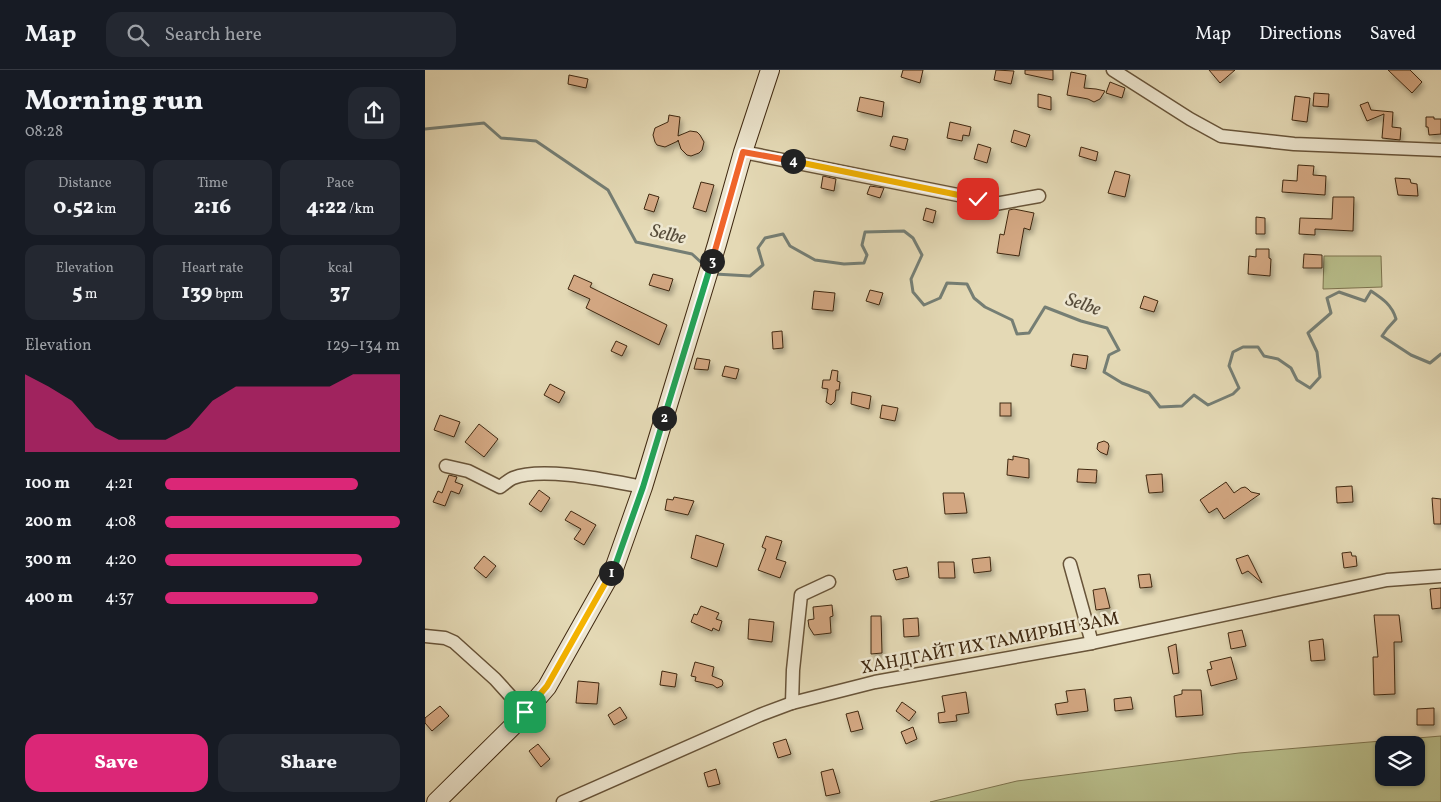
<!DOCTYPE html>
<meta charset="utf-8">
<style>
:root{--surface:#171b24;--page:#242831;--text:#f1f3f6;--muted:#9ea1a6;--line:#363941;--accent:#db2777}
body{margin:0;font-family:Vollkorn,serif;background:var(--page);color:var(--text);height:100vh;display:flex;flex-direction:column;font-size:19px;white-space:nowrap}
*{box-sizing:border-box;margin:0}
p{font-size:16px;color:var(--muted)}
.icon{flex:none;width:28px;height:28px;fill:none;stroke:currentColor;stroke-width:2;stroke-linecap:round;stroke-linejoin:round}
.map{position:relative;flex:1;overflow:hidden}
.sheet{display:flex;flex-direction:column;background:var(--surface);width:425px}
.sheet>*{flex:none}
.fabs{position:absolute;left:950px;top:666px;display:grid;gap:10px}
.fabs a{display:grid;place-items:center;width:50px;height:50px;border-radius:10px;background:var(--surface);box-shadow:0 1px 4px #0004;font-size:25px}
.pin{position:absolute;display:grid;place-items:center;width:42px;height:42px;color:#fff;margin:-21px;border-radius:10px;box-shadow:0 2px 8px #0006}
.km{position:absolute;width:25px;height:25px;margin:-12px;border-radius:50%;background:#222;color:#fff;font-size:14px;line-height:25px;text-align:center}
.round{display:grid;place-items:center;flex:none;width:52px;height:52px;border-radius:15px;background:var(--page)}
.overview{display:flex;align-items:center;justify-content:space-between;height:85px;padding:0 25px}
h1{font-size:28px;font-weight:800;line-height:38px}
.figures{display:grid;grid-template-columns:repeat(3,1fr);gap:8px;height:85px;padding:5px 25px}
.figures div{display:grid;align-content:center;border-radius:12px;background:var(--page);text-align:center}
.figures b{font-size:21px;font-weight:800}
.figures small{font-size:14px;font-weight:400}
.figures p{font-size:14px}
.chart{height:140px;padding:10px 25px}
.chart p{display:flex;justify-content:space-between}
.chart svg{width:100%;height:90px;margin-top:5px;fill:var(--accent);opacity:.7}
.button{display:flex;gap:10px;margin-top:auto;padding:10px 25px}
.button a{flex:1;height:58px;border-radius:15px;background:var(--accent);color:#fff;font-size:20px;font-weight:800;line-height:58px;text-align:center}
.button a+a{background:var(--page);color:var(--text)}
ul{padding:0 25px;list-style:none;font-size:16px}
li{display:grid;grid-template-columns:80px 60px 1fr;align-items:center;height:38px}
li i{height:12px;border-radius:6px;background:var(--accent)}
header{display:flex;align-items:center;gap:30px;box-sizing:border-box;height:70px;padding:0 25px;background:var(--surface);border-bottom:1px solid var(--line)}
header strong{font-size:24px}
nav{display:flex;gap:28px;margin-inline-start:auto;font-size:18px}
.search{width:350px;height:45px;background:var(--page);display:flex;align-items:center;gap:12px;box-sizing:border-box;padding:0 18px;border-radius:15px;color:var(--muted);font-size:19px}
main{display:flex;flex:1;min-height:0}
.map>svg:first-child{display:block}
.green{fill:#b8be8b;stroke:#7c734e;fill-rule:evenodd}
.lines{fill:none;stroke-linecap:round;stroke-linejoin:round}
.stream{stroke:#757e74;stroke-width:3}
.building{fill:#d3a782;stroke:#3f2810;filter:url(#shadow)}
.minor-casing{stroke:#685439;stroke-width:15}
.secondary-casing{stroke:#3f2810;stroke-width:20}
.minor{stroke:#ede6cf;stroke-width:12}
.secondary{stroke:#ede6cf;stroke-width:18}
.split-1-casing{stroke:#fff;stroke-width:10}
.split-2-casing{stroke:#fff;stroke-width:10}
.split-3-casing{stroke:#fff;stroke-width:10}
.split-4-casing{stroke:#fff;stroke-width:10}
.split-5-casing{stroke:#fff;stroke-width:10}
.split-1{stroke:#f5b400;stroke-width:6}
.split-2{stroke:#22a559;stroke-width:6}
.split-3{stroke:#22a559;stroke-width:6}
.split-4{stroke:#f0652b;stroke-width:6}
.split-5{stroke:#f5b400;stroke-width:6}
.labels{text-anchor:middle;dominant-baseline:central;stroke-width:5;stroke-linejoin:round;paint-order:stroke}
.street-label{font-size:18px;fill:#3f2810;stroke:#ede6cf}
.water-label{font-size:19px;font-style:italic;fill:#564c3a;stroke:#ede6cf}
</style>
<header>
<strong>Map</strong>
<div class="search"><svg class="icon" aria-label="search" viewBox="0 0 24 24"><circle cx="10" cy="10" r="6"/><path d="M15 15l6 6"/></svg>Search here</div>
<nav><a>Map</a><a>Directions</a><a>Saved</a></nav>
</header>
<main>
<section class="sheet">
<div class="overview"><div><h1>Morning run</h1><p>08:28</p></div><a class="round"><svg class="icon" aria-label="share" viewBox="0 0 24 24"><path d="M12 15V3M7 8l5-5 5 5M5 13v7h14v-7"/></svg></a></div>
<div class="figures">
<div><p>Distance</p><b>0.52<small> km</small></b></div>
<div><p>Time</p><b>2:16</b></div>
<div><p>Pace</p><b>4:22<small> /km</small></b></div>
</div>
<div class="figures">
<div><p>Elevation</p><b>5<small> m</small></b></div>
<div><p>Heart rate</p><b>139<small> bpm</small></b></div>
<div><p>kcal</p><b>37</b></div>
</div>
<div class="chart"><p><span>Elevation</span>129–134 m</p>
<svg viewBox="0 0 160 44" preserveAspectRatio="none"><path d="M0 44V6L10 12L20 19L30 32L40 38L50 38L60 38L70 32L80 19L90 12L100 12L110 12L120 12L130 12L140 6L150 6L160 6V44z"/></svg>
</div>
<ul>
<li><b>100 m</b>4:21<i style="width:82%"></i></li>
<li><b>200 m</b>4:08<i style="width:100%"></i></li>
<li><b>300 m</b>4:20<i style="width:84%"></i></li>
<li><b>400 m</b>4:37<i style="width:65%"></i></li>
</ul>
<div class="button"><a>Save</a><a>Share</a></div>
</section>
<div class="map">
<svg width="1016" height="732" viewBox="0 0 1016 732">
<defs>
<filter id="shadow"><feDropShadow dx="2.5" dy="4.5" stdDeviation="2.5" flood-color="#0004"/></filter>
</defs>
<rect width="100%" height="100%" fill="#e4d9b5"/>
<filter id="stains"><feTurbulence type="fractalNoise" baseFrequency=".004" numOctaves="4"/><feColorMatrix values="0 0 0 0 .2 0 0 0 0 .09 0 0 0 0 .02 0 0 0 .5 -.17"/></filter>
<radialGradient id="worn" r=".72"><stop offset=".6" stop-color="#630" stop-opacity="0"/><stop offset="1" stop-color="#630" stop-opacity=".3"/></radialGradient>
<!-- green -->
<g class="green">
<path d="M899,186H956L957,217L898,219Z"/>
<path d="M1016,666V732H505L592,711L814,683ZM959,675H991V708H959Z"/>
</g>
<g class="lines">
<!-- stream -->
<g class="stream">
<path d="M0,59L59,53L76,68L111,71L183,120L211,172L267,184L279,195"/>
<path d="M290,204L325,206L338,195L333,178L340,168L358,164L365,176L390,190L419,194L439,193L442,185L437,175L440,162L479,161L488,168L497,185L486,209L488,222L499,235L515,228L522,213L542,214L549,228L560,237L587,250L592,264L604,263L620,237L656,251L682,258L694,280L684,285L679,302L697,313L724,323L735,337L757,336L769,325L783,335L808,324L814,318L804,296L808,282L818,277H833L839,286L853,289L866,298L872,310L885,318L895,307L892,282L883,263L906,243L902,228L914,222L940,231L946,221C958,229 967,235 971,249L962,259L957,266L986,285L1005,293L1016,284"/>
</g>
</g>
<!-- building -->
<g class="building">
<path d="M478,0H498L495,13L476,7Z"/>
<path d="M571,0L589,1L586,14L569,10Z"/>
<path d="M600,0H628V10L600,4Z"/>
<path d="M784,0H810L795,13Z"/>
<path d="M963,0H985L997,12L987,23Z"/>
<path d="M646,2L661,5L659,18L671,19L680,21L675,29L669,32L663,29L642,25Z"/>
<path d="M144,5L163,9L161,18L143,14Z"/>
<path d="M685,12L700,18L697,28L681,23Z"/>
<path d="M889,23L904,24L903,37L888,36Z"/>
<path d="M613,24L626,27V40L613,37Z"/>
<path d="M870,26L885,28L882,52L867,50Z"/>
<path d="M435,27L459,32L457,47L432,41Z"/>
<path d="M943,32L946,40L968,42L967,57L976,58L975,70L957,68L959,44L942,51L935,35Z"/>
<path d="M244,45L255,47L253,66L265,61L272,62L275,65L279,72L277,80L274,83L266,86L262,85L256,79L253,70V71L240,77L232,75L230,72L228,65L230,58L243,52Z"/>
<path d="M1001,47H1009V49H1016V64L1004,65L1003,57H1001Z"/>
<path d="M525,52L546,57L544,66L538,65L537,71L522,68Z"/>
<path d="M589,60L605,65L601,77L586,72Z"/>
<path d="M468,66L483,69L480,80L465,76Z"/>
<path d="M553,74L566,78L562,93L549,89Z"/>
<path d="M656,77L673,82L671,91L654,86Z"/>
<path d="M873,95L889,96L888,105L901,106L900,125L857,122L858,110L872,111Z"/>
<path d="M690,101L705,105L700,127L683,123Z"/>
<path d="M398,106L411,109L409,121L396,118Z"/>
<path d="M970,108L985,109L986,113L992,114L993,126L973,125Z"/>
<path d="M276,112L289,115L281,142L268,138Z"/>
<path d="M445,116L459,118L455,128L442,124Z"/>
<path d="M224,124L234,127L229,142L219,139Z"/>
<path d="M908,127H929L928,161L890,159V165L874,164L875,148L907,149Z"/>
<path d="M501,138L511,141L508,153L498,150Z"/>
<path d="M589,139L609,143L605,160L599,158L594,186L572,183L575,164L579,165L584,140Z"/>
<path d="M831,147L840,148V164H831Z"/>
<path d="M831,179H844V188L846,189L845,206L823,204L824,186L831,187Z"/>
<path d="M879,184L897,185V198H878Z"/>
<path d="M228,204L248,209L244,221L224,215Z"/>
<path d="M149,205L167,213L165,217L242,255L234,275L161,238L165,229L143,219Z"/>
<path d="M445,220L458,223L454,235L441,231Z"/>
<path d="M389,221L410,223L408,241L387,239Z"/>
<path d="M719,226L733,231L729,242L715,238Z"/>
<path d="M357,261L358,278L348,279L347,262Z"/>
<path d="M191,271L202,276L197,286L186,281Z"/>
<path d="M648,284L663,286L661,299L646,296Z"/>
<path d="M272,288L285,290L283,300L269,299Z"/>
<path d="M300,296L314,299L311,309L297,306Z"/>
<path d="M407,300L413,301L412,311L415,312L414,320H411L410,331L406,335L401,332L403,319L397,318L398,310H405Z"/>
<path d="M125,314L140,322L134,333L119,325Z"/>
<path d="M427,322L446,326L444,339L426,334Z"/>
<rect x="575" y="333" width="11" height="13"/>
<path d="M457,335L473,338L470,351L455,348Z"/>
<path d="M15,345L35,352L29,367L9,360Z"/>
<path d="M54,354L73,369L59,387L40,372Z"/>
<path d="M679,371L683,373L684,376L682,385L675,382L672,379L673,373Z"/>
<path d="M588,386L604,389V408L582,405L583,389L588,390Z"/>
<path d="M653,399L672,400L671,413L652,412Z"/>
<path d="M737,404L738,422L724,423L721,405Z"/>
<path d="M24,405L32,407L30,412L38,415L34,424L26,421L20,436L8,432L13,421L17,423Z"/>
<path d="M801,412L809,423L816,418L820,417L823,419L826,422L835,424L799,449L792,438L784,443L775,430Z"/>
<path d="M927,416L928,432L912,433L911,417Z"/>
<path d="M114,420L125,428L116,442L104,434Z"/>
<path d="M518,423H539L542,443L520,444Z"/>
<path d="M249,427L269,431L263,445L240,440L242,429L248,430Z"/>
<path d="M1007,428L1016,429V454H1009Z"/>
<path d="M146,441L171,455L159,475L149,469L156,459L140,450Z"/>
<path d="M271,465L299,474L292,497L266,488Z"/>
<path d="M341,466L357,471L351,489L361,492L355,508L333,500L341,479L337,477Z"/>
<path d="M926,482L927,486H931L932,496L919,498L917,483Z"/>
<path d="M823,485L837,513L823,501L817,504L811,489Z"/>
<path d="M59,486L71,496L61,508L49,498Z"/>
<path d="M565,487L566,501L549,503L547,489Z"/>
<path d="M513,492H529L530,508H514Z"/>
<path d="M482,497L484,507L471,510L468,500Z"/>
<path d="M725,504L727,517L715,518L713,505Z"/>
<path d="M680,518L685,538L671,540L668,520Z"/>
<path d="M1016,518V538L1007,539L1005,519Z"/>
<path d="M407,535L408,546L405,547L406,563L389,565L384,557L383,550L389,549L388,537Z"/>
<path d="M276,536L294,543L291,549L297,551L294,561L288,558L287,561L266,552L269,544L272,545Z"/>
<path d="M949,545H974L977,572H969L970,624L949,625L948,587H953Z"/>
<path d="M446,546H456L457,583L446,584Z"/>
<path d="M493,548L494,566L479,567L478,549Z"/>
<path d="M324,549L349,552L347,572L323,569Z"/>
<path d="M817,560L821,576L806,579L803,563Z"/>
<path d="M898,569L900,590L886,591L884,571Z"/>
<path d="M751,574L754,603L748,604L743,577Z"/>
<path d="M806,587L812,609L786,616L782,600L787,599L785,592Z"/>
<path d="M270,592L289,597L287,606L297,610L298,613L297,616L292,618L288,615L270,611L271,607L266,606Z"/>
<path d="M237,601L252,604L250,617L235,615Z"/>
<path d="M153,611L174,613L172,634L151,633Z"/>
<path d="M660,619L663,641L632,645L630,634L643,632L641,621Z"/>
<path d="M757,620H776L778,645L751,647L749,626L757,624Z"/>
<path d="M541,622L544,643L531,645L532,651L514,653L513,643L520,642L517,626Z"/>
<path d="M706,627L708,639L690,641L689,629Z"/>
<path d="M477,632L491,642L484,651L471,641Z"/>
<path d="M15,636L24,646L7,661L0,653V648Z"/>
<path d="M195,637L202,648L189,655L183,645Z"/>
<path d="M1009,638V655H992V639Z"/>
<path d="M433,641L438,659L426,662L421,644Z"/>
<path d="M488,657L492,669L481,674L476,662Z"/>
<path d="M361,669L366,684L353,688L348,673Z"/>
<path d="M113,674L125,689L116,697L104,681Z"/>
<path d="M291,699L295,714L283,717L279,703Z"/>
<path d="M408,699L415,723L401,726L396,702Z"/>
</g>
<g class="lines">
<!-- minor casing -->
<g class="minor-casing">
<g id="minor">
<path d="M688,0L765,49L796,66L869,74L1016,80"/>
<path d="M318,82L553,129L570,134L614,126"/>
<path d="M21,396L43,401L75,417C79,414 84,410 88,408C118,396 185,411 218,417"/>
<path d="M645,494L667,573"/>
<path d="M0,566L20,568L29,572L70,609L100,642"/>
<path d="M367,633L368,600L376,525L404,512"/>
<path d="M138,732L335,645L367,633L450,612L667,573L962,510L1016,506"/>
</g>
</g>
<!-- secondary casing -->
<g class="secondary-casing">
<path id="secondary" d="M11,732L90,654L122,617L190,496L218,417L292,174L318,82L345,0"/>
</g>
<!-- minor -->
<use href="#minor" class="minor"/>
<!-- secondary -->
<use href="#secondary" class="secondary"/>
</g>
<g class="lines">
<!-- split-1 casing -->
<g class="split-1-casing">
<path id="split-1" d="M100,642L122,616L186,503"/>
</g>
<!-- split-2 casing -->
<g class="split-2-casing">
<path id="split-2" d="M186,503L190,496L218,417L239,348"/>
</g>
<!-- split-3 casing -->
<g class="split-3-casing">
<path id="split-3" d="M239,348L287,191"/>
</g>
<!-- split-4 casing -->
<g class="split-4-casing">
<path id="split-4" d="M287,191L318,82L368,91"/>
</g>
<!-- split-5 casing -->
<g class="split-5-casing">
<path id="split-5" d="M368,91L553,129"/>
</g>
<!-- split-1 -->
<use href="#split-1" class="split-1"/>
<!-- split-2 -->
<use href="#split-2" class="split-2"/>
<!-- split-3 -->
<use href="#split-3" class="split-3"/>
<!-- split-4 -->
<use href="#split-4" class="split-4"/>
<!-- split-5 -->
<use href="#split-5" class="split-5"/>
</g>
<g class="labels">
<!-- street labels -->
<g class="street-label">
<text transform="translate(565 574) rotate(-11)">ХАНДГАЙТ ИХ ТАМИРЫН ЗАМ</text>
</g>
<!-- water labels -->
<g class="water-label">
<text transform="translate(243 165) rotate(13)">Selbe</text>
<text transform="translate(658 235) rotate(19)">Selbe</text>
</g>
</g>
<rect width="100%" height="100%" filter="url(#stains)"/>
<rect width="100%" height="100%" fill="url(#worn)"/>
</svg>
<div class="fabs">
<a><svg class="icon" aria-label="layers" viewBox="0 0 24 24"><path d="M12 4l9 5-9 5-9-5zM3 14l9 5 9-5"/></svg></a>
</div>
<div class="pin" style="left:100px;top:642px;background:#1e9e55"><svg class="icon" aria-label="arrive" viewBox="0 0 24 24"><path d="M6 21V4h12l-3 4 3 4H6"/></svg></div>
<div class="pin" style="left:553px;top:129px;background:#d93025"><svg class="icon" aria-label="check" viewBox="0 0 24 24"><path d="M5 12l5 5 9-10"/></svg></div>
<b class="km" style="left:186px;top:503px">1</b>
<b class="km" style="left:239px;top:348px">2</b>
<b class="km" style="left:287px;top:191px">3</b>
<b class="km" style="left:368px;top:91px">4</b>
</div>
</main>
